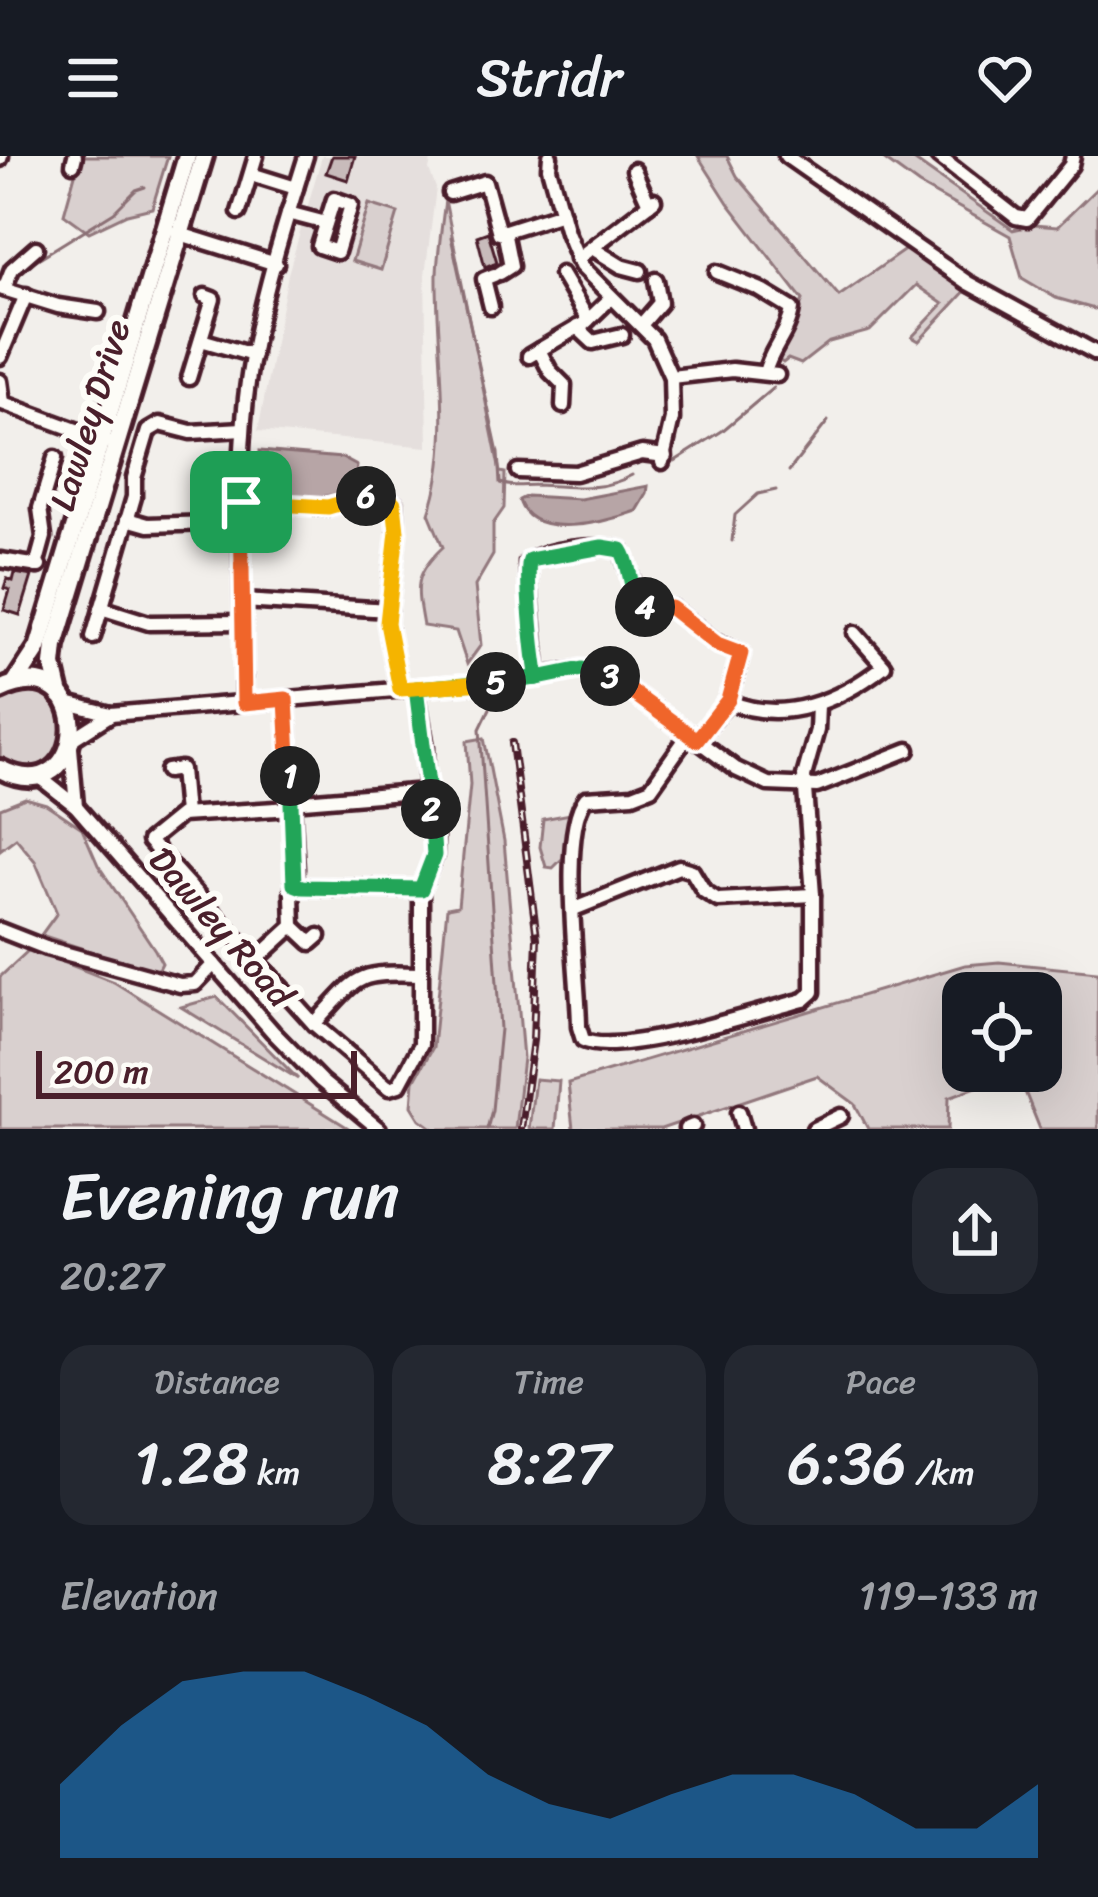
<!DOCTYPE html>
<meta charset="utf-8">
<style>
:root{--surface:#171b24;--page:#242831;--text:#f1f3f6;--muted:#9ea1a6;--accent:#1f6fb2}
body{margin:0;font-family:Sriracha,sans-serif;background:var(--page);color:var(--text);height:100vh;display:flex;flex-direction:column;font-size:45px;white-space:nowrap}
*{box-sizing:border-box;margin:0}
p{font-size:39px;color:var(--muted)}
.icon{flex:none;width:66px;height:66px;fill:none;stroke:currentColor;stroke-width:2;stroke-linecap:round;stroke-linejoin:round}
.map{position:relative;height:973px;overflow:hidden}
.sheet{display:flex;flex-direction:column;background:var(--surface);flex:1}
.sheet>*{flex:none}
.buttons{position:absolute;left:942px;top:816px;display:grid;gap:24px}
.buttons a{display:grid;place-items:center;width:120px;height:120px;border-radius:24px;background:var(--surface);box-shadow:0 12px 48px #0002;font-size:60px}
.scale{position:absolute;left:36px;bottom:30px;width:321px;box-sizing:border-box;padding-left:12px;border:6px solid #4a1f2b;border-top:0;font-size:33px;line-height:42px;white-space:nowrap;color:#4a1f2b;-webkit-text-stroke:9px #fdfcf7;paint-order:stroke}
.pin{position:absolute;display:grid;place-items:center;width:102px;height:102px;color:#fff;margin:-51px;border-radius:24px;box-shadow:0 6px 18px #0006}
.km{position:absolute;width:60px;height:60px;margin:-30px;border-radius:50%;background:#222;color:#fff;font-size:33px;line-height:60px;text-align:center}
.round{display:grid;place-items:center;flex:none;width:126px;height:126px;border-radius:36px;background:var(--page)}
.summary{display:flex;align-items:center;justify-content:space-between;height:204px;padding:0 60px}
h1{font-size:66px;font-weight:600;line-height:90px}
.figures{display:grid;grid-template-columns:repeat(3,1fr);gap:18px;height:204px;padding:12px 60px}
.figures div{display:grid;align-content:center;border-radius:30px;background:var(--page);text-align:center}
.figures b{font-size:60px;font-weight:600}
.figures small{font-size:33px;font-weight:400}
.figures p{font-size:33px}
.chart{height:336px;padding:24px 60px}
.chart p{display:flex;justify-content:space-between}
.chart svg{width:100%;height:216px;margin-top:12px;fill:var(--accent);opacity:.7}
header{display:flex;justify-content:space-between;align-items:center;height:156px;padding:0 60px;background:var(--surface);font-size:54px;font-weight:600}
.map>svg:first-child{display:block}
.built{fill:#e5dfdd}
.green{fill:#d9d0cf;stroke:#92787d;stroke-width:3;fill-rule:evenodd}
.water{fill:#b7a5a6;stroke:#8b6f75;stroke-width:3}
.lines{fill:none;stroke-linecap:round;stroke-linejoin:round}
.stream{stroke:#8b6f75;stroke-width:3}
.building{fill:#c8bbbb;stroke:#4a1f2b;stroke-width:3}
.minor-casing{stroke:#4a1f2b;stroke-width:21}
.major-casing{stroke:#4a1f2b;stroke-width:26}
.minor{stroke:#fdfcf7;stroke-width:12}
.major{stroke:#fdfcf7;stroke-width:16}
.rail-casing{stroke:#4a1f2b;stroke-width:8}
.rail{stroke:#fdfcf7;stroke-width:3;stroke-dasharray:9;stroke-linecap:butt}
.split-1-casing{stroke:#fff;stroke-width:24}
.split-2-casing{stroke:#fff;stroke-width:24}
.split-3-casing{stroke:#fff;stroke-width:24}
.split-4-casing{stroke:#fff;stroke-width:24}
.split-5-casing{stroke:#fff;stroke-width:24}
.split-6-casing{stroke:#fff;stroke-width:24}
.split-7-casing{stroke:#fff;stroke-width:24}
.split-1{stroke:#f0652b;stroke-width:15}
.split-2{stroke:#22a559;stroke-width:15}
.split-3{stroke:#22a559;stroke-width:15}
.split-4{stroke:#f0652b;stroke-width:15}
.split-5{stroke:#22a559;stroke-width:15}
.split-6{stroke:#f5b400;stroke-width:15}
.split-7{stroke:#f5b400;stroke-width:15}
.labels{text-anchor:middle;dominant-baseline:central;stroke-width:12;stroke-linejoin:round;paint-order:stroke}
.street-label{font-size:36px;fill:#4a1f2b;stroke:#fdfcf7}
</style>
<header><svg class="icon" aria-label="menu" viewBox="0 0 24 24"><path d="M4 6h16M4 12h16M4 18h16"/></svg>Stridr<svg class="icon" aria-label="heart" viewBox="0 0 24 24"><path d="M12 20l-8-8c-3-5 5-10 8-4 3-6 11-1 8 4z"/></svg></header>
<div class="map">
<svg width="1098" height="973" viewBox="0 0 1098 973">
<rect width="100%" height="100%" fill="#f2efeb"/>
<filter id="ink" filterUnits="userSpaceOnUse"><feTurbulence type="fractalNoise" baseFrequency=".00833" numOctaves="2"/><feDisplacementMap in="SourceGraphic" scale="24" xChannelSelector="R" yChannelSelector="G"/><feConvolveMatrix kernelMatrix="1 2 1 2 8 2 1 2 1" color-interpolation-filters="sRGB"/></filter>
<g filter="url(#ink)">
<!-- built -->
<path class="built" d="M322,0H432L429,14L436,32L425,119L428,291L258,275L288,118Z"/>
<!-- green -->
<g class="green">
<path d="M80,0H168L152,52L127,58L89,76L64,58Z"/>
<path d="M698,0H727L737,20L839,140L906,93L967,133L919,185L912,181L943,148L916,129L870,175L829,186L801,208L788,203L783,207L775,202L803,144L728,47Z"/>
<path d="M879,0H908L1013,74L1034,69L1057,71L1098,31V154L1056,142L1022,122L1010,80L919,29Z"/>
<path d="M445,44L500,316L505,317L504,352L493,368V399L475,430L481,489L467,508L456,475L423,470C416,431 413,419 443,391L429,357C455,282 436,196 437,118C438,94 442,68 445,44Z"/>
<path d="M369,48L398,57L381,114L352,105Z"/>
<path d="M32,533C60,543 63,558 64,585C50,611 25,619 0,602V542L9,536Z"/>
<path d="M484,582L504,685L523,902L515,973H434L420,963L412,950L414,925L433,891L447,752L458,750L470,629L467,585Z"/>
<path d="M25,642L46,648L82,672L98,709L155,794L162,807L157,817L41,779L57,757L35,705L16,682L0,694V652Z"/>
<path d="M570,658L563,702L553,712L546,711L540,691L543,663Z"/>
<path d="M30,793L114,826L350,973H0V821Z"/>
<path d="M999,806L1098,816V973H1040L1017,916L949,941L948,973H868L855,948L817,920L661,973H573L568,927L965,809ZM1041,837V915H963V837Z"/>
<path d="M217,841L298,923L181,851Z"/>
<path d="M535,923L559,925L555,973H529Z"/>
</g>
<!-- water -->
<g class="water">
<path d="M260,295L342,302L357,310C354,352 299,339 269,337L259,323Z"/>
<path d="M648,330L647,338L637,355C606,366 531,386 519,344L527,340L580,343Z"/>
</g>
<g class="lines">
<!-- stream -->
<g class="stream">
<path d="M451,81L498,297L500,327C515,332 522,329 537,329C572,330 600,337 632,319"/>
<path d="M33,106L114,56L136,34L145,31"/>
<path d="M675,305L722,275L773,232"/>
<path d="M789,315L828,265"/>
<path d="M732,385L735,359L758,338L776,334"/>
<path d="M487,973L492,954L500,873L480,573L496,540"/>
</g>
</g>
<!-- building -->
<g class="building">
<path d="M332,0H355L348,24L326,17Z"/>
<path d="M488,76L497,106L485,111L477,80Z"/>
<path d="M15,417L32,420L20,459L4,454L10,434L4,432L7,423L13,425Z"/>
</g>
<g class="lines">
<!-- minor casing -->
<g class="minor-casing">
<g id="minor">
<path d="M550,0L549,12L567,76L581,110L654,183L671,221L672,263L662,306"/>
<path d="M786,0L968,127L1098,198"/>
<path d="M938,0L1016,61L1027,63L1071,9L1073,0"/>
<path d="M0,3L1,0"/>
<path d="M73,8L75,0"/>
<path d="M634,14L649,48"/>
<path d="M251,18L296,32"/>
<path d="M450,37L485,26L499,77L562,57"/>
<path d="M334,43L351,49L337,96L319,90Z"/>
<path d="M239,56L256,0"/>
<path d="M288,57L326,67"/>
<path d="M177,77L276,108"/>
<path d="M592,92L621,110L640,115"/>
<path d="M577,103L654,44"/>
<path d="M717,116L759,133L792,153C789,177 770,194 765,217"/>
<path d="M500,117L511,110L504,75"/>
<path d="M561,118L588,164"/>
<path d="M0,132L58,150L98,156"/>
<path d="M4,133L12,113L36,92"/>
<path d="M491,151L484,123L494,119"/>
<path d="M641,169L660,147L656,124"/>
<path d="M577,171L593,186L622,179"/>
<path d="M201,184L253,199"/>
<path d="M539,194L550,215L564,229L563,250"/>
<path d="M529,200L585,167L610,143"/>
<path d="M0,201L26,139"/>
<path d="M671,221L732,214L777,219"/>
<path d="M189,222L213,143L205,140"/>
<path d="M0,225L3,246"/>
<path d="M0,246L106,285"/>
<path d="M518,315L575,317L642,297L665,300"/>
<path d="M241,346L329,351L380,336L395,347L397,375L387,467L400,534"/>
<path d="M127,363L148,369L241,366"/>
<path d="M0,404L39,410"/>
<path d="M36,410L44,381L40,352L55,302"/>
<path d="M243,445L389,454"/>
<path d="M101,452L149,467L243,466"/>
<path d="M93,481L134,341V322L148,275L160,268L191,276L243,273"/>
<path d="M538,522L527,407C547,392 596,388 621,394L641,448L651,454L672,452L717,487L741,497L728,545L697,584"/>
<path d="M728,545C783,570 841,544 884,510L855,477"/>
<path d="M67,547L111,558L513,524L582,513L609,519L736,613L768,628L817,630L908,594"/>
<path d="M244,547C244,446 235,343 246,242C255,161 282,77 306,0"/>
<path d="M689,578L651,632L633,639L586,642C558,676 579,822 579,871L583,884C618,902 760,855 804,844L813,836V739L804,620L817,574L818,548"/>
<path d="M74,582L110,559"/>
<path d="M71,592L76,650"/>
<path d="M167,615L181,613L185,658"/>
<path d="M38,620L76,650L273,876L321,925L379,973"/>
<path d="M291,646L426,635"/>
<path d="M291,652L181,659L149,685L314,868L389,932L399,929L421,888V733L435,699V675L426,635V591L416,532"/>
<path d="M294,727L302,731L421,733"/>
<path d="M574,753L679,711L692,715L704,735L718,744L813,739"/>
<path d="M293,770L311,787L319,780"/>
<path d="M0,774L46,792L180,829L195,828L214,808"/>
<path d="M256,804L293,770L292,738L296,713L286,543"/>
<path d="M314,868C358,823 351,815 419,818"/>
<path d="M739,956L744,973"/>
<path d="M686,973L693,970"/>
<path d="M814,973L841,960"/>
</g>
</g>
<!-- major casing -->
<g class="major-casing">
<g id="major">
<path d="M15,527L38,492L187,0"/>
<path d="M0,534C98,487 93,660 0,613"/>
<path d="M60,539L53,509L55,490L204,0"/>
</g>
</g>
<!-- minor -->
<use href="#minor" class="minor"/>
<!-- major -->
<use href="#major" class="major"/>
<!-- rail casing -->
<g class="rail-casing">
<path id="rail" d="M512,587L537,782L533,884L521,973"/>
</g>
<!-- rail -->
<use href="#rail" class="rail"/>
</g>
</g>
<g class="lines" filter="url(#ink)">
<!-- split-1 casing -->
<g class="split-1-casing">
<path id="split-1" d="M241,346L244,547L286,543L290,620"/>
</g>
<!-- split-2 casing -->
<g class="split-2-casing">
<path id="split-2" d="M290,620L294,728L302,731L421,733L434,699L431,653"/>
</g>
<!-- split-3 casing -->
<g class="split-3-casing">
<path id="split-3" d="M431,653L416,532L538,522L582,513L610,520"/>
</g>
<!-- split-4 casing -->
<g class="split-4-casing">
<path id="split-4" d="M610,520L697,584L728,544L741,497L717,488L671,452L645,451"/>
</g>
<!-- split-5 casing -->
<g class="split-5-casing">
<path id="split-5" d="M496,526L538,522C534,504 525,414 530,404L602,391L621,394C633,412 627,437 645,451"/>
</g>
<!-- split-6 casing -->
<g class="split-6-casing">
<path id="split-6" d="M366,340L380,336L394,347L397,375L387,467L400,533L496,526"/>
</g>
<!-- split-7 casing -->
<g class="split-7-casing">
<path id="split-7" d="M241,346L328,351L366,340"/>
</g>
<!-- split-1 -->
<use href="#split-1" class="split-1"/>
<!-- split-2 -->
<use href="#split-2" class="split-2"/>
<!-- split-3 -->
<use href="#split-3" class="split-3"/>
<!-- split-4 -->
<use href="#split-4" class="split-4"/>
<!-- split-5 -->
<use href="#split-5" class="split-5"/>
<!-- split-6 -->
<use href="#split-6" class="split-6"/>
<!-- split-7 -->
<use href="#split-7" class="split-7"/>
</g>
<g class="labels">
<!-- street labels -->
<g class="street-label">
<text transform="translate(90 259) rotate(-73)">Lawley Drive</text>
<text transform="translate(221 771) rotate(49)">Dawley Road</text>
</g>
</g>
</svg>
<div class="buttons">
<a><svg class="icon" aria-label="locate" viewBox="0 0 24 24"><circle cx="12" cy="12" r="6"/><path d="M12 2v4M12 18v4M2 12h4M18 12h4"/></svg></a>
</div>
<div class="scale">200 m</div>
<div class="pin" style="left:241px;top:346px;background:#1e9e55"><svg class="icon" aria-label="arrive" viewBox="0 0 24 24"><path d="M6 21V4h12l-3 4 3 4H6"/></svg></div>
<b class="km" style="left:290px;top:620px">1</b>
<b class="km" style="left:431px;top:653px">2</b>
<b class="km" style="left:610px;top:520px">3</b>
<b class="km" style="left:645px;top:451px">4</b>
<b class="km" style="left:496px;top:526px">5</b>
<b class="km" style="left:366px;top:340px">6</b>
</div>
<section class="sheet">
<div class="summary"><div><h1>Evening run</h1><p>20:27</p></div><a class="round"><svg class="icon" aria-label="share" viewBox="0 0 24 24"><path d="M12 15V3M7 8l5-5 5 5M5 13v7h14v-7"/></svg></a></div>
<div class="figures">
<div><p>Distance</p><b>1.28<small> km</small></b></div>
<div><p>Time</p><b>8:27</b></div>
<div><p>Pace</p><b>6:36<small> /km</small></b></div>
</div>
<div class="chart"><p><span>Elevation</span>119–133 m</p>
<svg viewBox="0 0 160 44" preserveAspectRatio="none"><path d="M0 44V29L10 17L20 8L30 6L40 6L50 11L60 17L70 27L80 33L90 36L100 31L110 27L120 27L130 31L140 38L150 38L160 29V44z"/></svg>
</div>
</section>
